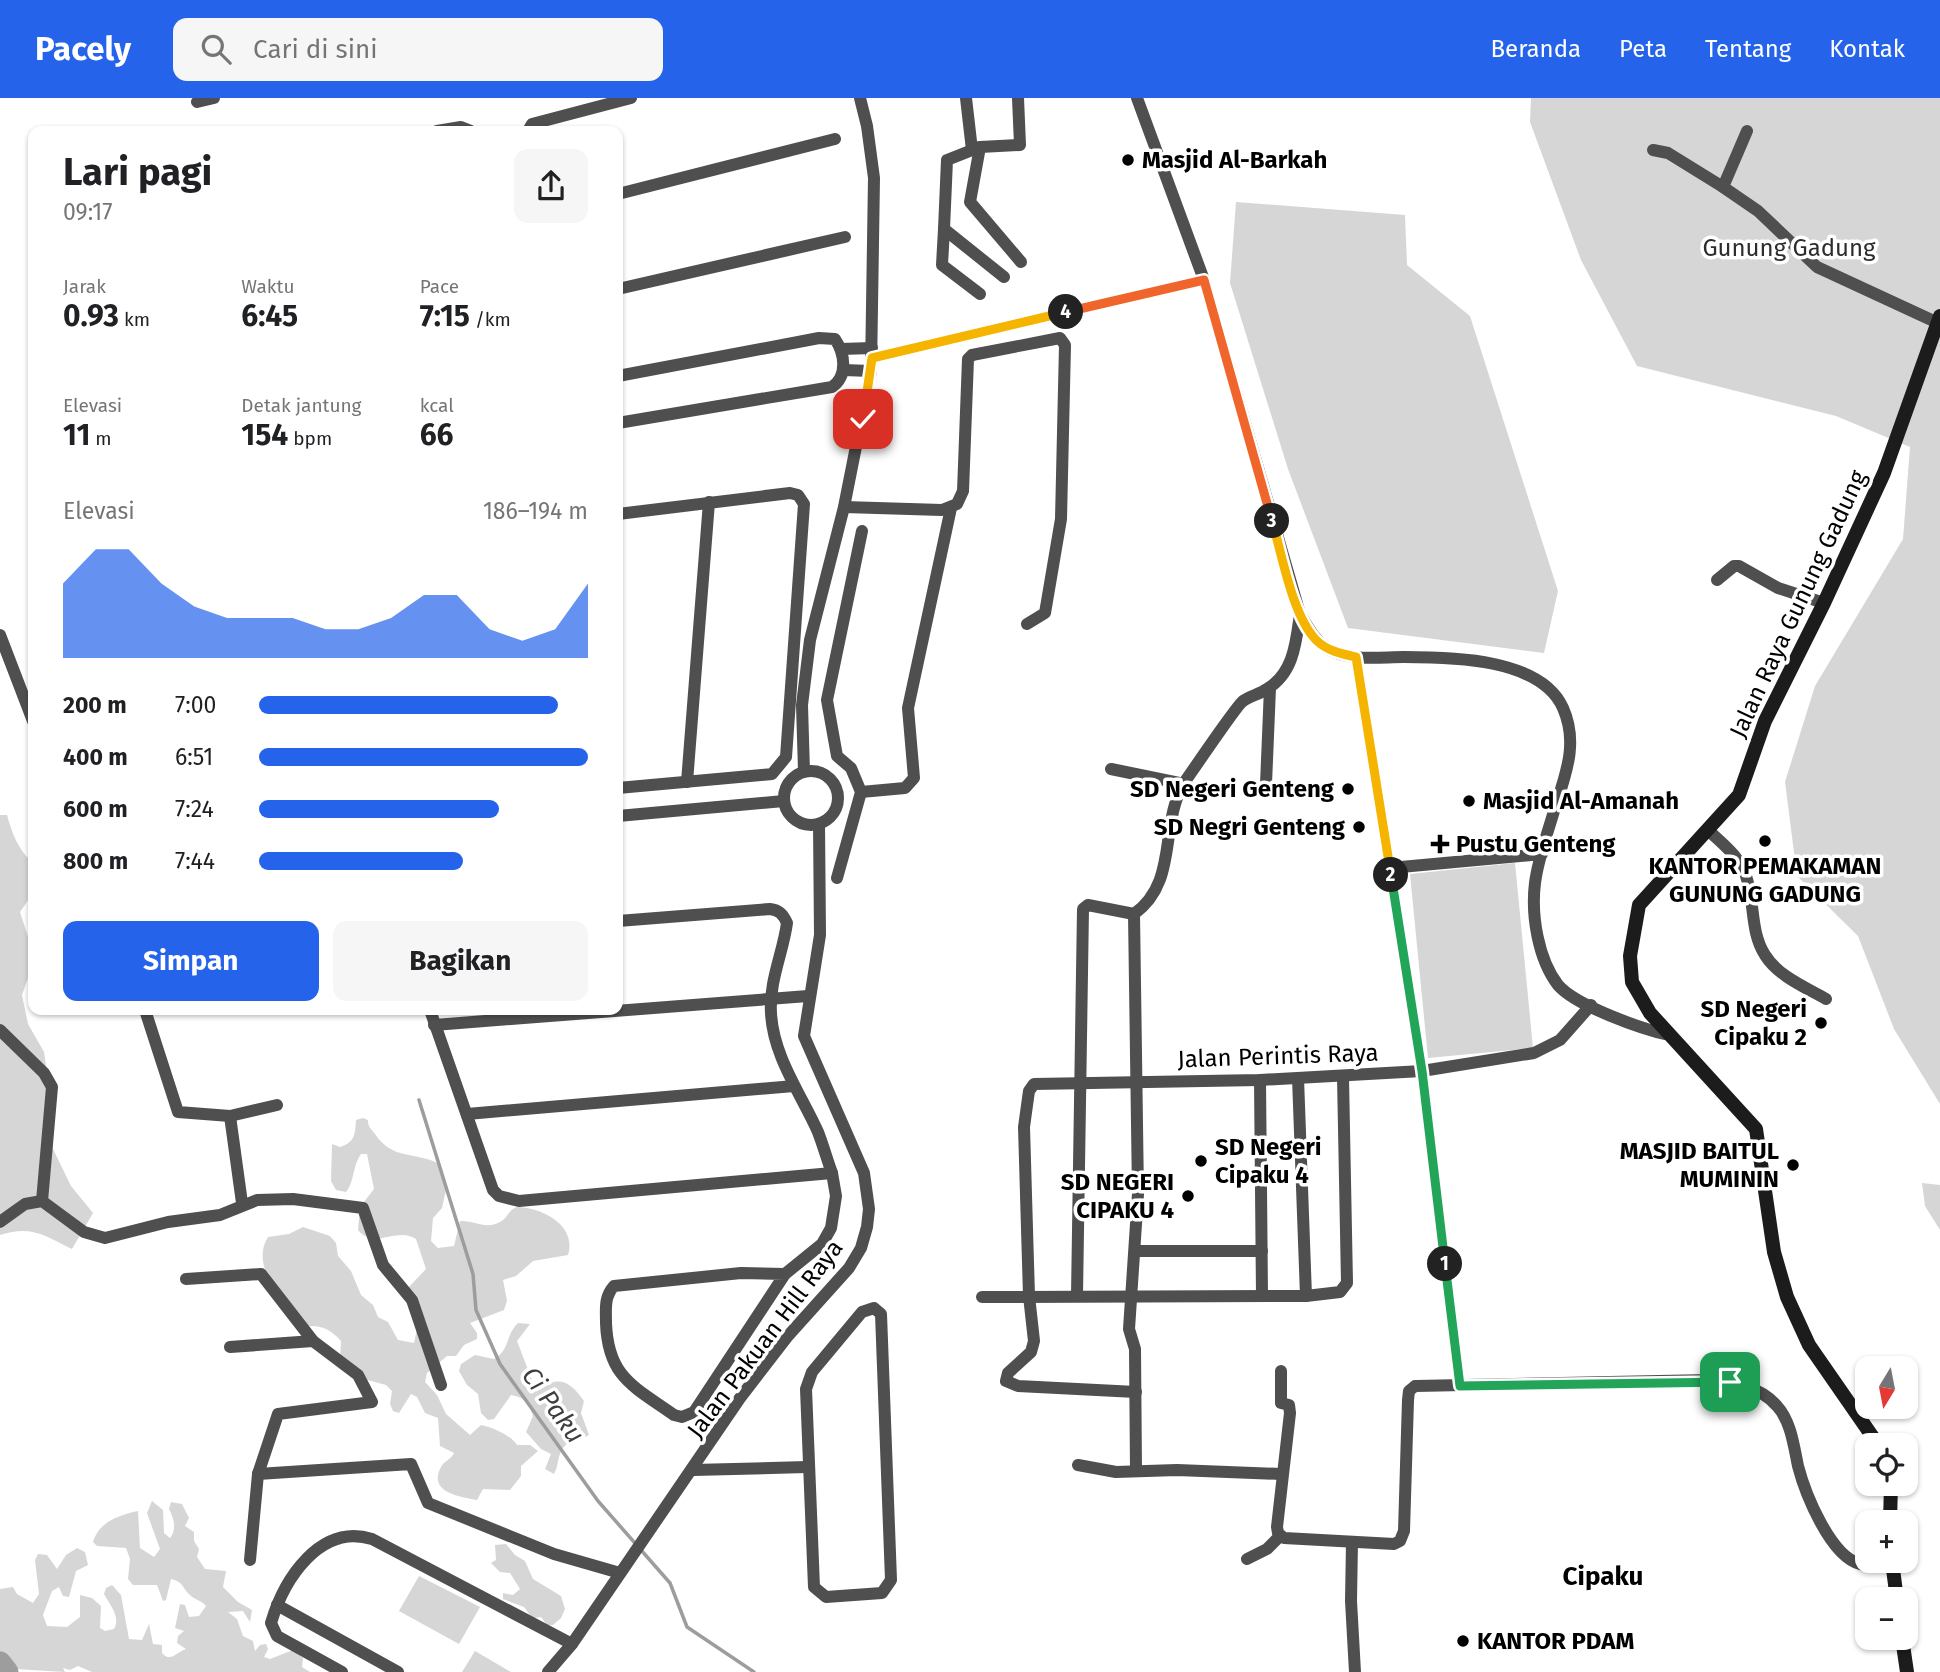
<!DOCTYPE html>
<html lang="id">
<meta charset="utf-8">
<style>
:root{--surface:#fff;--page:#f6f6f6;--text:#202124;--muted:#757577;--accent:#2563eb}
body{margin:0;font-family:"Fira Sans",sans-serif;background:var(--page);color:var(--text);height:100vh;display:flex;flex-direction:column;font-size:26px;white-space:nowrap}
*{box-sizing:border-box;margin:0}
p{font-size:23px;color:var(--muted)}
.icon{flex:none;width:38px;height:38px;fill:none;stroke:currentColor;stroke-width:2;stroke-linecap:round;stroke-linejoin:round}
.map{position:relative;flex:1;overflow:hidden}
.drawer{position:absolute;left:28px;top:28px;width:595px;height:889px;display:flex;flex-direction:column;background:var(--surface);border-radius:14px;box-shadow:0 2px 5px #0004}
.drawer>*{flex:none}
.needle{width:46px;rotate:190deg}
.fabs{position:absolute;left:1855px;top:1258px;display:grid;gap:14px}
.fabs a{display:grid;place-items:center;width:63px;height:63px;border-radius:14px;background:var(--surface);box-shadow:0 2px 5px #0004;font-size:35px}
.pin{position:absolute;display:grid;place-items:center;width:60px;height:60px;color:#fff;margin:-30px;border-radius:14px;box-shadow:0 4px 10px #0006}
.km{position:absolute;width:35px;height:35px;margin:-18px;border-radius:50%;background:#222;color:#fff;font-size:19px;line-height:35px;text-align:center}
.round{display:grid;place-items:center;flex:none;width:74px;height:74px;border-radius:14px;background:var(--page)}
.headline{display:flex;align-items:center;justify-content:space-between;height:119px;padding:0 35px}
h1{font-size:38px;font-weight:700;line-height:52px}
.figures{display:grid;grid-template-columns:repeat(3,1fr);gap:10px;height:119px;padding:7px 35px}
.figures div{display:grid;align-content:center}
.figures b{font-size:30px;font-weight:700}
.figures small{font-size:19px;font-weight:400}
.figures p{font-size:19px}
.chart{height:196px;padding:14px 35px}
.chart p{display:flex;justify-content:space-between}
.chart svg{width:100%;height:126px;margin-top:7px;fill:var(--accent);opacity:.7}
.cta{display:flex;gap:14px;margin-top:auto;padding:14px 35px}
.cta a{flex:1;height:80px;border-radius:14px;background:var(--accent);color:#fff;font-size:28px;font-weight:700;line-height:80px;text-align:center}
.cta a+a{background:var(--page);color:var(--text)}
ul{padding:0 35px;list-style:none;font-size:23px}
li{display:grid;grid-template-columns:112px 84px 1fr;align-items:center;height:52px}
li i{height:18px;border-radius:9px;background:var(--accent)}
header{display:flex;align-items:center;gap:42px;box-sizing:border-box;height:98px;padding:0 35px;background:var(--accent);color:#fff}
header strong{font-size:33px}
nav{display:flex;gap:38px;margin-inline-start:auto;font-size:24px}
.search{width:490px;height:63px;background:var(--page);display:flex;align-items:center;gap:18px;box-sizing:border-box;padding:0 24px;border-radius:14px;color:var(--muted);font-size:26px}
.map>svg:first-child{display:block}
.green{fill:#d6d6d6}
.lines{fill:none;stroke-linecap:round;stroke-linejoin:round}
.stream{stroke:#9d9d9d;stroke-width:3.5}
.river{stroke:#9d9d9d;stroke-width:23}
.street{stroke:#4f4f4f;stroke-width:12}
.secondary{stroke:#1c1c1c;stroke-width:14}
.split-1-casing{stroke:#fff;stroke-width:14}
.split-2-casing{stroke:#fff;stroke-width:14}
.split-3-casing{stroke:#fff;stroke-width:14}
.split-4-casing{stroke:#fff;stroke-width:14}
.split-5-casing{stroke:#fff;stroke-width:14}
.split-1{stroke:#22a559;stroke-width:9}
.split-2{stroke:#22a559;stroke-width:9}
.split-3{stroke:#f5b400;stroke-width:9}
.split-4{stroke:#f0652b;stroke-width:9}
.split-5{stroke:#f5b400;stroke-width:9}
.poi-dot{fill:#000;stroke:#fff;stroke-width:2.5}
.labels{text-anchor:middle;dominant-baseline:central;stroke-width:7;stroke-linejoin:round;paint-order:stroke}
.poi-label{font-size:24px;font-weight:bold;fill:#000;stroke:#fff;text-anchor:start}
.park-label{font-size:24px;fill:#2d2d2d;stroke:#fff}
.street-label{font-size:24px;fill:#000;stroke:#fff}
.water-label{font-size:26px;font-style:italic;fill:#3e3e3e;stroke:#fff}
.neighbourhood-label{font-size:26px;font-weight:bold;fill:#000;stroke:#fff}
</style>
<header>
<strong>Pacely</strong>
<div class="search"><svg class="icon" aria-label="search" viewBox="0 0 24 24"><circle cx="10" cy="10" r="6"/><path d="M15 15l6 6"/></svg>Cari di sini</div>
<nav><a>Beranda</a><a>Peta</a><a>Tentang</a><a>Kontak</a></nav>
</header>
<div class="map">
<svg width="1940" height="1574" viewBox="0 0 1940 1574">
<rect width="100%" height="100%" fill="#fff"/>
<!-- green -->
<g class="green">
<path d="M1531,0H1940V1006L1894,931L1858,838L1797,778L1785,684L1815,588L1903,441L1910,349L1836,318L1637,268L1581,162L1530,24Z"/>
<path d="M1236,104L1405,117L1407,167L1470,218L1558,493L1544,555L1348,530L1288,371L1230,185Z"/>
<path d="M0,717H7C12,735 18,752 33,765V795L20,814L30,845L28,880L22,897L28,926L44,954L52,1010L53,1051L71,1088L93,1115L72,1151C44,1137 31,1127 0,1137Z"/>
<path d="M1515,765L1533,950L1428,960L1410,776Z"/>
<path d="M363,1020L368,1022C368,1030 371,1030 375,1036C393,1063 416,1053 439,1066L446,1092L442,1110L433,1120L431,1143L438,1150L454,1148L460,1123C474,1122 485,1132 500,1124C508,1120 508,1112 517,1109C544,1110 577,1128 568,1157L533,1163L516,1178L503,1182L507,1203L504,1212L470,1225L477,1235V1241L464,1247L456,1258H447L427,1275L425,1284L437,1297L446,1316L470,1337L481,1327C492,1329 512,1338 517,1347H530L538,1353L521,1368V1378L510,1392L483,1391L477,1402C461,1399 429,1395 440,1371C443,1363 451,1362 454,1355L440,1348L438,1320L425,1315L417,1299L411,1296L399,1315L393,1313L390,1306L392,1293L386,1287L364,1281L340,1261L341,1243C329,1230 319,1226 302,1229C285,1204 249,1169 268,1139L289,1136L303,1129L330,1138L336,1145L338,1158L351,1173L361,1197L373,1207L378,1219L388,1224L398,1242L414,1245L417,1231L407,1191L426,1171L416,1141C398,1128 374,1152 358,1132L360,1109L374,1091L367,1056H361C352,1068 355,1083 346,1094L336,1092L331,1083L332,1046L340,1049C355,1044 355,1037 356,1022Z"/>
<path d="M1922,1085L1940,1087V1132L1925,1108Z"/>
<path d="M518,1225L530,1226L517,1243L535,1290L540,1292C558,1276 571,1284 584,1303L581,1315L589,1337C582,1342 574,1341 568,1345C556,1354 560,1366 554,1376L545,1371L551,1356L541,1351L526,1334L533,1318C529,1305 524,1299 511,1297L494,1321L488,1322L481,1315L478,1296L467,1287L459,1273L461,1266L475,1257L494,1261C510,1252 506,1236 518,1225Z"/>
<path d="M152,1403L163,1412L164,1435L170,1440C177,1431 174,1421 169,1411L171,1404L182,1406L189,1420L185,1428L194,1434V1443L199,1451L197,1459L205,1471L226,1473L223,1489L238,1504L252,1512L250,1524L243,1513L228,1514L237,1521L243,1538L253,1543L255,1553L260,1547L266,1546L268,1551L264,1559L270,1561L293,1552L303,1560L302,1569L310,1574H92L78,1568L70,1572L63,1570L65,1574L15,1571L16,1574H0V1561L12,1568L10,1560L0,1556V1491L13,1489L17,1496L33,1505L39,1496L35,1462L38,1456L47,1457L57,1471L66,1457L77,1450L85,1454L88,1467L76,1473L69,1499L63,1498L59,1489L52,1493L43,1517L47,1528L67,1529L80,1519V1497L92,1500L101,1508L100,1530L105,1533L114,1531C121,1519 110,1507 104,1496L106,1490L112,1487L121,1497L129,1541L142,1542L149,1526L153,1546L162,1547V1555C171,1565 176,1554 186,1551L177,1545L178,1538L184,1533L175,1530L180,1506L185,1507L189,1519L199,1518L206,1508C201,1502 195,1502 190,1497C182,1490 184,1484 171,1481L166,1502L163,1503L157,1487H133L128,1481L130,1461L126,1450L97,1448L93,1444C99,1424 119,1417 138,1413L140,1450L154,1459L160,1451L147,1415Z"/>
<path d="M506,1446L515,1457L525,1463L533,1481L561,1498L565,1511L561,1520L553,1527H547L541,1519L532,1520L524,1509L503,1501V1495L513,1497L520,1491L510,1475L500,1474L491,1465L496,1462L495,1447Z"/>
<path d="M419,1478L480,1509L459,1546L399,1513Z"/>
<path d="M475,1553L511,1574H462Z"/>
</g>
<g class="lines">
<!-- stream -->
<path class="stream" d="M419,1002L473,1176L476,1212L500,1266L598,1403L670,1485L687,1529L754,1574"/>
<!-- river -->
<path class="river" d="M0,1565L7,1574"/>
<!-- street -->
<g class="street">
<path d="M966,0L972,52"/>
<path d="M1018,0L1020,47L980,49L970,104L1021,164"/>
<path d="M1137,0L1204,182L1300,516C1308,529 1314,541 1326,550C1348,564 1379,559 1404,559C1451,559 1541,560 1563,610C1579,646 1565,678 1554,713C1547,737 1538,761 1535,785C1531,817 1538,861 1558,887C1576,908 1642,931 1669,937"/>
<path d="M197,4L214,0"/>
<path d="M437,33L461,29L471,33"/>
<path d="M528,33L532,26L631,0"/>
<path d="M1747,33L1723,89L1758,113L1817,169L1938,225"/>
<path d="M980,49L947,62L944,131L1004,179"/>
<path d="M1653,52L1668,55L1723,89"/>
<path d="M618,96L835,41"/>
<path d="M944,131L942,167L980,196"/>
<path d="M618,191L845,139"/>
<path d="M841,251L872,250"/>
<path d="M872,260L1204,182"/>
<path d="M843,272L871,273"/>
<path d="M618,278L819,240L835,241C845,256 848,278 832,289L618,325"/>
<path d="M844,409L942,412L957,406L963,393L968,261L972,257L1060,240L1065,247L1061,421L1045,515L1027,526"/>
<path d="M618,416L790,395L798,397L804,406L786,659L772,676L618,690"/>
<path d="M1717,482L1734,468H1739L1778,490L1824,505"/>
<path d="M0,537L33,623"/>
<path d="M1356,559L1422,973L1460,1288"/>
<path d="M1111,671L1184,686"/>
<circle cx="811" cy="700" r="27"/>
<path d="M804,673L802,607L810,542L844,409L871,273L874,80L867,28L860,0"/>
<path d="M687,684L709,404"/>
<path d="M1266,686L1270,590"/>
<path d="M861,694L905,690L914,680L908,610L951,410"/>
<path d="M618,718L784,703"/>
<path d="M1709,733C1723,746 1740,759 1746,778C1755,804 1750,834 1765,857C1778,878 1805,889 1826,901"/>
<path d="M1390,770L1542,756"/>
<path d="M837,780L861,694L851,670L837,658L827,602L862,433"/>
<path d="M618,823L770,811C779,812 783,816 787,825C783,855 769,883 771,915C773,958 801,996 818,1034C823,1047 827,1061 832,1075"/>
<path d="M145,912L178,1014L230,1018L277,1007"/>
<path d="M430,912L493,1092L499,1098L519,1103L832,1075L836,1098L831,1130L822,1146L785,1176L694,1314L682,1319L674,1317C633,1288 608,1279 606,1225C606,1211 604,1199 614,1188L741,1175L785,1176"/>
<path d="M434,927L808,898"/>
<path d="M0,932L44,975L52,989L42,1103"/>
<path d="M1298,980L1306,1198"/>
<path d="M1260,982L1262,1198"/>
<path d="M467,1016L794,988"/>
<path d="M230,1018L242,1105"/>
<path d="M0,1124L25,1106L42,1103L84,1134L105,1140L168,1124L220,1117L257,1102L293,1101L363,1110L383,1167L412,1202L441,1287"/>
<path d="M1135,1153H1262"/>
<path d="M186,1181L261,1176L313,1243L358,1277L372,1304L278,1316L258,1376"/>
<path d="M1077,1197L1083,811L1088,807L1134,816"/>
<path d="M982,1199L1306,1198L1340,1194L1347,1185L1343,979"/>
<path d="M874,1210L881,1216L891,1482L882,1495L826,1499L814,1489L806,1291L812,1274L862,1214Z"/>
<path d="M230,1249L313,1243"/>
<path d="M1281,1273V1305L1289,1307L1290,1315L1277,1429L1278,1435L1284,1440L1394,1446L1400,1443L1404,1433L1408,1302L1409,1293L1415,1288L1708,1282C1733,1284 1760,1288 1777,1308C1791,1323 1794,1349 1798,1368C1805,1395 1830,1458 1860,1466C1869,1469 1882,1467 1892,1467"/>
<path d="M1136,1294L1018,1288L1006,1283L1008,1275L1031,1254L1034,1243L1029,1198L1024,1029L1029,993L1034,986L1260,982L1422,973L1534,955L1560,942L1591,907"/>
<path d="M1078,1367L1116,1374L1177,1372L1281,1376"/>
<path d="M693,1372L807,1369"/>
<path d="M1136,1373L1135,1251L1129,1231L1138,1096L1134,816C1179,784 1159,727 1184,685C1191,675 1237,607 1243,603C1250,598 1260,596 1267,591C1294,575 1296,544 1300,516"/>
<path d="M1352,1444L1351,1503L1355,1574"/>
<path d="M1247,1461L1267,1451L1280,1438"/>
<path d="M250,1462L258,1376L411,1366L428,1405L554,1456L620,1475"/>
<path d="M277,1507L398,1574"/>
<path d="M342,1574L277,1538L271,1525C284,1481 320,1425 372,1441L572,1546"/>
<path d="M548,1574L572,1546L740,1300L787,1239L849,1170L861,1150L867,1129L869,1111L864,1075L804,938L820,837L819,726"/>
</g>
<!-- secondary -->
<g class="secondary">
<path d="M1879,1348L1809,1247L1787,1199L1774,1154L1756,1031L1650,915L1632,884L1630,858L1639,807L1739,697L1765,623L1824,505L1884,375L1940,218"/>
<path d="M1890,1424L1891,1386"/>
<path d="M1892,1463L1897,1502"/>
<path d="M1902,1540L1907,1574"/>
</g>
</g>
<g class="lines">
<!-- split-1 casing -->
<g class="split-1-casing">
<path id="split-1" d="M1445,1166L1460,1288L1730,1284"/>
</g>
<!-- split-2 casing -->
<g class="split-2-casing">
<path id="split-2" d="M1391,777L1422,973L1445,1166"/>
</g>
<!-- split-3 casing -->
<g class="split-3-casing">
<path id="split-3" d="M1272,423C1282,456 1292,517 1316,542C1327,553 1342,556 1356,559L1391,777"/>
</g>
<!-- split-4 casing -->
<g class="split-4-casing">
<path id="split-4" d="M1066,214L1204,182L1272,423"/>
</g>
<!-- split-5 casing -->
<g class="split-5-casing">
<path id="split-5" d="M863,321L872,260L1066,214"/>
</g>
<!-- split-1 -->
<use href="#split-1" class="split-1"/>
<!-- split-2 -->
<use href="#split-2" class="split-2"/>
<!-- split-3 -->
<use href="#split-3" class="split-3"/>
<!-- split-4 -->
<use href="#split-4" class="split-4"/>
<!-- split-5 -->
<use href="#split-5" class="split-5"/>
</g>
<!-- markers -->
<g class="poi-dot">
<circle cx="1128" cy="62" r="7"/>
<circle cx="1348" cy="691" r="7"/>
<circle cx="1469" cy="703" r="7"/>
<circle cx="1359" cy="729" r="7"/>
<circle cx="1765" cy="743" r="7"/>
<path d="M1436.5 735.5h7v7h7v7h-7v7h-7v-7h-7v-7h7z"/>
<circle cx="1821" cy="925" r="7"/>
<circle cx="1201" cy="1063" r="7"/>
<circle cx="1793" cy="1067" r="7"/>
<circle cx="1188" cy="1098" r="7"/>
<circle cx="1463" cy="1543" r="7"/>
</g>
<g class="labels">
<!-- poi labels -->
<g class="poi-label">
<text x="1142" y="62">Masjid Al-Barkah</text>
<text x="1334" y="691" text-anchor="end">SD Negeri Genteng</text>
<text x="1483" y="703">Masjid Al-Amanah</text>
<text x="1345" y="729" text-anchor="end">SD Negri Genteng</text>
<text x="1456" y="746">Pustu Genteng</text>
<text x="1765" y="768" text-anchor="middle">KANTOR PEMAKAMAN<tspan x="1765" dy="28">GUNUNG GADUNG</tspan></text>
<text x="1807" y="911" text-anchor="end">SD Negeri<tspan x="1807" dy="28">Cipaku 2</tspan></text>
<text x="1215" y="1049">SD Negeri<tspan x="1215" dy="28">Cipaku 4</tspan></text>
<text x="1779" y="1053" text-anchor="end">MASJID BAITUL<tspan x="1779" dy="28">MUMININ</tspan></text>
<text x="1174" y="1084" text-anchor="end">SD NEGERI<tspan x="1174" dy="28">CIPAKU 4</tspan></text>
<text x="1477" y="1543">KANTOR PDAM</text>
</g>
<!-- park labels -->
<g class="park-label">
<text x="1789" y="150">Gunung Gadung</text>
</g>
<!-- street labels -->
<g class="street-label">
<text transform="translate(1798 506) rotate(-65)">Jalan Raya Gunung Gadung</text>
<text transform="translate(1278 958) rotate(-2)">Jalan Perintis Raya</text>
<text transform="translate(765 1241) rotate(-53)">Jalan Pakuan Hill Raya</text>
</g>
<!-- water labels -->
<g class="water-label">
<text transform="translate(553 1307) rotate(54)">Ci Paku</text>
</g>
<!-- neighbourhood labels -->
<g class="neighbourhood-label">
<text x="1603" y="1478">Cipaku</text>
</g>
</g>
</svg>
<div class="fabs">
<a><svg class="needle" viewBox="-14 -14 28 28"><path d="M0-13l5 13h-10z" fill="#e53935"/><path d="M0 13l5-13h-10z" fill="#757577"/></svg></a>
<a><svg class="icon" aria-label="locate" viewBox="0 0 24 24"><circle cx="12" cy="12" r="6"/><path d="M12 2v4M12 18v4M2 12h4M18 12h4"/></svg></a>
<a>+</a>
<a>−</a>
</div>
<div class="pin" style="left:1730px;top:1284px;background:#1e9e55"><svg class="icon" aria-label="arrive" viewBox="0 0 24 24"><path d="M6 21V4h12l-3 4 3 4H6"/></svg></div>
<div class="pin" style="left:863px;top:321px;background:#d93025"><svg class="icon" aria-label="check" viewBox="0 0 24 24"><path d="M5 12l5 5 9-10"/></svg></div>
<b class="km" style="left:1445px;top:1166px">1</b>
<b class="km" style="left:1391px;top:777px">2</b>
<b class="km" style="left:1272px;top:423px">3</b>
<b class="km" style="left:1066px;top:214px">4</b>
<section class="drawer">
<div class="headline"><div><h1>Lari pagi</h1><p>09:17</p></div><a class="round"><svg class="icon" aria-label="share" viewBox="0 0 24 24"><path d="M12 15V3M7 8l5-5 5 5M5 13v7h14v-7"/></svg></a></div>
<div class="figures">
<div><p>Jarak</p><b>0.93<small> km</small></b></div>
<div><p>Waktu</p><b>6:45</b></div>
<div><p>Pace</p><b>7:15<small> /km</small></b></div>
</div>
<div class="figures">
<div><p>Elevasi</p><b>11<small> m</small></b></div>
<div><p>Detak jantung</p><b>154<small> bpm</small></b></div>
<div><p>kcal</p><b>66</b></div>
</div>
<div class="chart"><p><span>Elevasi</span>186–194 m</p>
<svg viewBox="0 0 160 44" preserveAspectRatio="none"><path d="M0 44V18L10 6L20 6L30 18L40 26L50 30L60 30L70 30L80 34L90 34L100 30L110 22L120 22L130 34L140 38L150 34L160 18V44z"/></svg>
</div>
<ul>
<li><b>200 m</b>7:00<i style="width:91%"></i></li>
<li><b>400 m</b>6:51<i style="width:100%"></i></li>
<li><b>600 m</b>7:24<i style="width:73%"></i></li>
<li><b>800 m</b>7:44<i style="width:62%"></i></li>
</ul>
<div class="cta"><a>Simpan</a><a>Bagikan</a></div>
</section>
</div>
